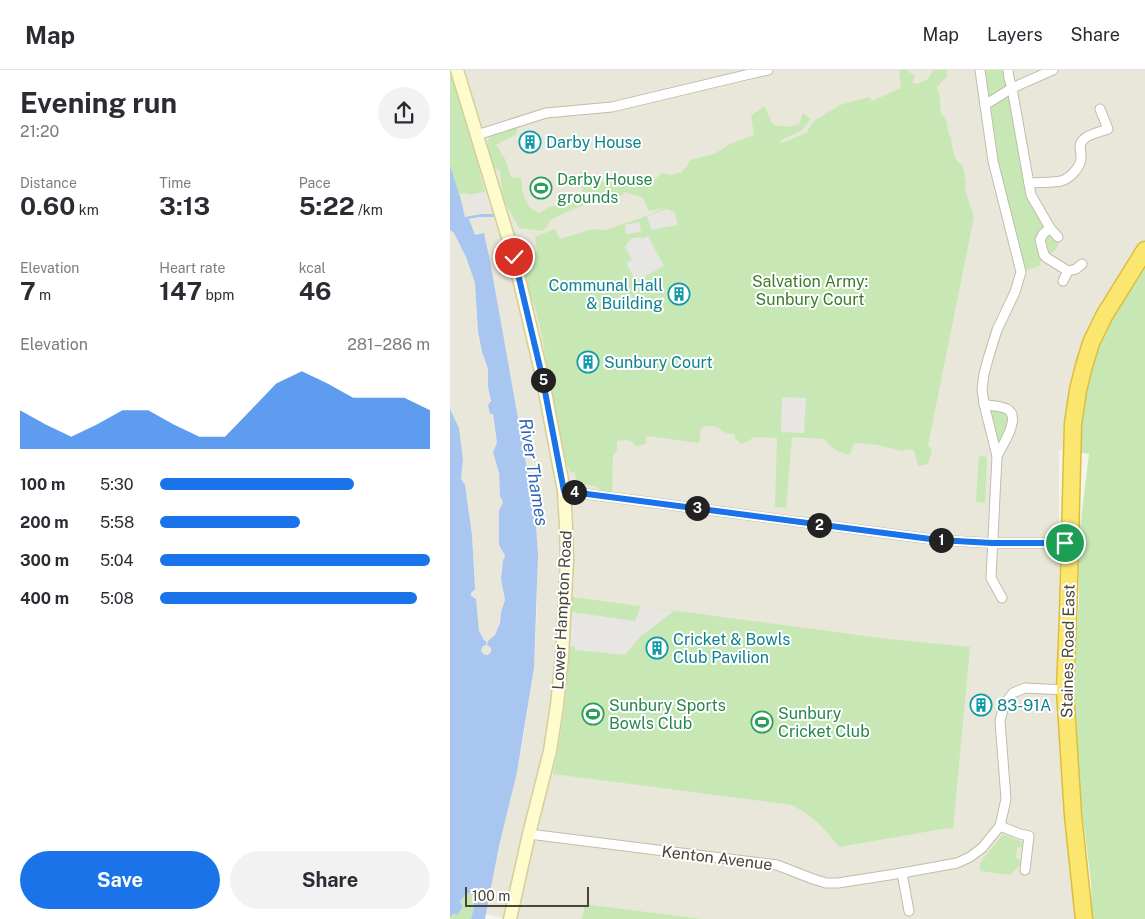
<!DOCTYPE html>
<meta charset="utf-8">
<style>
:root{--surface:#fff;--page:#f2f2f3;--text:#2b2b33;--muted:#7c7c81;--line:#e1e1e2;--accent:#1a73e8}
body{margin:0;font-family:"Public Sans",sans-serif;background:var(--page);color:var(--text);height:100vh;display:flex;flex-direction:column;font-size:19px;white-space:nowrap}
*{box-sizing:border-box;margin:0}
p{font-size:16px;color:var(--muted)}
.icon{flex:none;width:28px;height:28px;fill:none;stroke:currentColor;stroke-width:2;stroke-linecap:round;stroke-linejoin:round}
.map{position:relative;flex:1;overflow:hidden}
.details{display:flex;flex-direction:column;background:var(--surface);width:450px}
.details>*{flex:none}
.scale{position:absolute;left:15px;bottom:12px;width:124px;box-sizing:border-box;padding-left:5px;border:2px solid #494638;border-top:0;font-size:14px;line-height:18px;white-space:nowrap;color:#494638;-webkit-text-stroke:4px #fff;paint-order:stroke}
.pin{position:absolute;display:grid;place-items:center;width:42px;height:42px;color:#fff;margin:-21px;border:2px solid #fff;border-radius:50%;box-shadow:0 1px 5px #0007}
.km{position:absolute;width:25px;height:25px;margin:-12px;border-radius:50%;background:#222;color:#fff;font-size:14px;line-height:25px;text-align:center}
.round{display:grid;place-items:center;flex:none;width:52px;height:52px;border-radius:26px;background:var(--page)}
.headline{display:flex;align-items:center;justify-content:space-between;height:85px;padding:0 20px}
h1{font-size:28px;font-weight:700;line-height:38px}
.metrics{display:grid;grid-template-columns:repeat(3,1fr);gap:8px;height:85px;padding:5px 20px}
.metrics div{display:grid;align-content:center}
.metrics b{font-size:25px;font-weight:700}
.metrics small{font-size:14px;font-weight:400}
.metrics p{font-size:14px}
.chart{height:140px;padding:10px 20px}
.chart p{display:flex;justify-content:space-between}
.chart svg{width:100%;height:90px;margin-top:5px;fill:var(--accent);opacity:.7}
.action{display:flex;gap:10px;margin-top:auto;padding:10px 20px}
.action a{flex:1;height:58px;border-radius:30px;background:var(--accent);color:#fff;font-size:20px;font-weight:700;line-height:58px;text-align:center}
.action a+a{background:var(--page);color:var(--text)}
ul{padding:0 20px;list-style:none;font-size:16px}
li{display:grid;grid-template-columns:80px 60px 1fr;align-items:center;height:38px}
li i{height:12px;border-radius:6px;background:var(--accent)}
header{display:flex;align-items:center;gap:30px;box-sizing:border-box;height:70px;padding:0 25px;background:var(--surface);border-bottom:1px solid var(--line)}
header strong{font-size:24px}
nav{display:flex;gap:28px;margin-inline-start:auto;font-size:18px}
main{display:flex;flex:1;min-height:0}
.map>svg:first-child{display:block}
.residential{fill:#e9e7d9}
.green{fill:#c7e8b4}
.parking{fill:#e7e6e2}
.water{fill:#a8c6f0}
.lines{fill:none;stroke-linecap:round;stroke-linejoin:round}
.street-casing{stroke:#c0bdad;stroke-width:11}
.secondary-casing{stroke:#d4cf9a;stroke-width:15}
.highway-casing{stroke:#dcbe3e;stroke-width:19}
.street{stroke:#fff;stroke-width:9}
.secondary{stroke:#fefbcc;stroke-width:12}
.highway{stroke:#fbe66f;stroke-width:16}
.route-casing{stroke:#fff;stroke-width:10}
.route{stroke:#1a73e8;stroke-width:6}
.labels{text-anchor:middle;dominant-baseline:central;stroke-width:4;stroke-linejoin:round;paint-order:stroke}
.culture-label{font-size:16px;fill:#0d838f;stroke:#fff;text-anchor:start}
.leisure-label{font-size:16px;fill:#27864d;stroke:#fff;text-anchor:start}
.park-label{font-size:16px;fill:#3b7b2b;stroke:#fff}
.street-label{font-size:16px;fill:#494638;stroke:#fff}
.water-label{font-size:18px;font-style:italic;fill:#3266b5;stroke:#fff}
</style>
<header>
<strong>Map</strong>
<nav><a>Map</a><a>Layers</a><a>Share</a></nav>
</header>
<main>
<section class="details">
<div class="headline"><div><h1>Evening run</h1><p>21:20</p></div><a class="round"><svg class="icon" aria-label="share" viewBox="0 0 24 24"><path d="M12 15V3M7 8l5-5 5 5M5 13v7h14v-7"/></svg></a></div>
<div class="metrics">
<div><p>Distance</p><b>0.60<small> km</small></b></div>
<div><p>Time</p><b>3:13</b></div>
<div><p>Pace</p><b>5:22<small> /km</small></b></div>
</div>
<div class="metrics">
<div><p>Elevation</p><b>7<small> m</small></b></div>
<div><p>Heart rate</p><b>147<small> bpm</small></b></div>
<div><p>kcal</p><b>46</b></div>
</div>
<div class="chart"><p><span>Elevation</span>281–286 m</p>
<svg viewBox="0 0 160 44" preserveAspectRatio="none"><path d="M0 44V25L10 32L20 38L30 32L40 25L50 25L60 32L70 38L80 38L90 25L100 12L110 6L120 12L130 19L140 19L150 19L160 25V44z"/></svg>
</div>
<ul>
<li><b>100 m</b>5:30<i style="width:72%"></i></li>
<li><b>200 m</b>5:58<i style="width:52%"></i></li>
<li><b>300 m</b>5:04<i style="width:100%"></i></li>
<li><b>400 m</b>5:08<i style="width:95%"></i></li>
</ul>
<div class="action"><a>Save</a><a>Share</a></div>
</section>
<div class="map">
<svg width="695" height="849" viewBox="0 0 695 849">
<rect width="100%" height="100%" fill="#f5f4ea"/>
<!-- residential -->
<g class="residential">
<path d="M0,0H695V180L622,381L609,380V543L607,608L628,849H252L135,834L132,849H58L36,844L49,776L72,676L84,598L87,538L86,457L80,416L51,258L47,231L34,163L25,165L19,149L29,147H44L41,145L31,144L15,147L10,126L9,124L0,95Z"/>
<path d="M0,160L4,163L16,187L25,213L28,266L32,282L38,299V317L47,373L43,382L49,403L50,426L53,432L51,479L55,485L53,491L51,509L55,530L51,542L48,560L43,568L38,571L42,579L41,583L38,585H35L32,583L31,580L34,570L29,561L26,529L21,527V523L25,519L22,465L15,415L11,409L13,390L9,358L0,339Z"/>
</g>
<!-- green -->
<g class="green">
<path d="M0,0H1L21,68L34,96L29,99L35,122L18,125L17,123L9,124L0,142Z"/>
<path d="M449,0H457L465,6L462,13L467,14L478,9L483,0H497V6L487,17C487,20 489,22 489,25C491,32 489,39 492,45C493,46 495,47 495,48C499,55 496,62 501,67L502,76L506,90L513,96L516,114L514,116L524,147L478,375L482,380L478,394L468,396L464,380L459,379L452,381L427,375L406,373L403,375L400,385C389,382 380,379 375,369L343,367L342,366L336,438L325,437L327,368L305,367L292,374L285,369V364C277,365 275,362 268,358C263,355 256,356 251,358L249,373L197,366L195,370L197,373L186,377C182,369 176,369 167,371V380L163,386L162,414L163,418L161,423L156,424L145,416L126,414L125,402L121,403L116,394L112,373L108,369L105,356L108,351L91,262L85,237L80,228L72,196L75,192L78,193L87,180L85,167L105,159L110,169L142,159L156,160L196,146L214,138L199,141L193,128L176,122L163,131L144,132L126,138L102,149L93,161L69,158L53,129L50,100L41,97L37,77L40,64L67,55V64L46,75L55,89L61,107L71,108L73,124L79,137L89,143L99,137L111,135L120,129L134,132L130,103L136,100L149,112L176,108L199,114L212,103L221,105L232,102L241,90L264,84L280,74L304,65L301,46L314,36L323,55L339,57L349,54L353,43L361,49L352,60L331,70L330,74L358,62L357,61L364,51L390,35L419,27L422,31L451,18Z"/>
<path d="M530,0H563L581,125L600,158L593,164L594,185L589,196L571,202L543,91Z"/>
<path d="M597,166H602L609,174L606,179L599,186C595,179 592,174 597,166Z"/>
<path d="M695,180V849H642L641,812L630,723L624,609L629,528L628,474L639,384L622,381L634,296Z"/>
<path d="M534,334L557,339L563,347L547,386Z"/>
<path d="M529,386L537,387L535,433L526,432Z"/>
<path d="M122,527L438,569L520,577L503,759L498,758L389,777C374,758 363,746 342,735L103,704C116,646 120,587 122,527Z"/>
<path d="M553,764L573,772L572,777L567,778L566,788L572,791L571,794L560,805L530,801V793Z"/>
<path d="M18,823L22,825C26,832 23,841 21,849H0L3,844L7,845L13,837L10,832L15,825Z"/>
<path d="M135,834L252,849H132Z"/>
</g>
<!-- parking -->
<g class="parking">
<path d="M35,122L37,140L22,142L18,125Z"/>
<path d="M217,139L225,143L228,155L201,160L197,146Z"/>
<path d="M189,152L191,162L176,164L175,155Z"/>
<path d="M198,166L214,196L186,211L176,193L182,190L175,177L177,175V173L183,168L191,167L192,169Z"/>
<path d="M332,327L356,328L354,363L331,362Z"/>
<path d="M191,536L224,541L190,567L175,585L125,580V577L120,576L121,542L185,551Z"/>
</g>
<!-- water -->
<g class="water">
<path d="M0,95L9,124L10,126L15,147L31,144H44V147H29L19,149L25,165L34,163L40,191L80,416L86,457L88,485L84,598L67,702L49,776L35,849H21C23,841 26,832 22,825L18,823L15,825L10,832L13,837L7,845L3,844L0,848V339L9,358L13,390L11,409L15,415L22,465L25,519L21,523V526L26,529L29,561L34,570L36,571V575L33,576L31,580C32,584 34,585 38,585C43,581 42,577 37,575L38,571L45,565L50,553L51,542L55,530L51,509L53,491L55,485L51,479L49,474V441L53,432L50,426L49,403L43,382L47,373L43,344H40L38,335L41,331L38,317V299L32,282L28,262L25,213L16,187L4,163L0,160Z"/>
<path d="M93,110L96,125L88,127L85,112Z"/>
</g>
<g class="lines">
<!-- street casing -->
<g class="street-casing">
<g id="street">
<path d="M530,0L535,35"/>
<path d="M558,0L559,8L562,18L581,125L600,158L608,167"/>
<path d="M304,3L318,0"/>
<path d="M27,65L96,43L162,37L304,3L303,0"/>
<path d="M579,113C589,112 601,113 611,111C619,109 630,98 631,89C632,82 627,76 633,70C638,64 650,62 658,59L650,39"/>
<path d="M600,158L593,164L590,170L594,185L597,188L618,201L626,199L632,194"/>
<path d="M613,211L618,201"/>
<path d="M534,334C541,336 551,336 557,339C572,347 552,376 547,386"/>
<path d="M114,421L488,470L542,473H603L620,472"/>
<path d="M552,528L541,508L547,386L534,334L532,319L534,304L538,289L547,260L565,222L571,202L543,91L535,35L562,18L603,0"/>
<path d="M550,756L570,764L579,766L575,800"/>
<path d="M79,764L327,795L363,809L376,813H388L452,803L507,793L520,787L532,778L550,756L556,729L550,651L554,635L563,623L575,618L615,620"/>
<path d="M452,803L459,841"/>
</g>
</g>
<!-- secondary casing -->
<g class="secondary-casing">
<path id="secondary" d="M7,0L64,187L92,306L114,421L116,456L117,491L115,528L112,587L107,635L100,681L79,764L60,849"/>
</g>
<!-- highway casing -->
<g class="highway-casing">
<path id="highway" d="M634,849L623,745L615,620L618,547L623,354L628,320L634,296L641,273L654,246L695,180"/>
</g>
<!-- street -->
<use href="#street" class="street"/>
<!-- secondary -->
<use href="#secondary" class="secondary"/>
<!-- highway -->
<use href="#highway" class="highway"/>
</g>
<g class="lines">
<!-- route casing -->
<g class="route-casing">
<path id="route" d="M64,187L92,306L114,421L488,470L542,473H615"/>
</g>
<!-- route -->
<use href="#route" class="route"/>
</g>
<!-- icons -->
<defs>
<g id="building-ring" transform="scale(1.125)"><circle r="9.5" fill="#fff" stroke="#0f9aa8" stroke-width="1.5"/><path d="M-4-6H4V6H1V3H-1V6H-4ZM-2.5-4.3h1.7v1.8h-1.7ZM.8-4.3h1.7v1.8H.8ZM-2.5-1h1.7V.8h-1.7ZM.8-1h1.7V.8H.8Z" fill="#0f9aa8"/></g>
<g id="stadium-ring" transform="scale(1.125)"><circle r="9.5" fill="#fff" stroke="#2e9e5b" stroke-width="1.5"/><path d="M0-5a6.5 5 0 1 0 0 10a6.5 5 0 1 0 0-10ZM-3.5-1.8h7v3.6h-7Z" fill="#2e9e5b"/></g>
</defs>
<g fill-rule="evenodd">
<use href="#building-ring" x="80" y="72"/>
<use href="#stadium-ring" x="91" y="118"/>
<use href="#building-ring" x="229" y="224"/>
<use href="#building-ring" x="138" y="292"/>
<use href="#building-ring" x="207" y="578"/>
<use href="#building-ring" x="531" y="635"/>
<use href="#stadium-ring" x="143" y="644"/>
<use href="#stadium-ring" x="312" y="652"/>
</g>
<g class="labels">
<!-- culture labels -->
<g class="culture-label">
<text x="96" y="72">Darby House</text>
<text x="213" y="215" text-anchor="end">Communal Hall<tspan x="213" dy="18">&amp; Building</tspan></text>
<text x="154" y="292">Sunbury Court</text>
<text x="223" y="569">Cricket &amp; Bowls<tspan x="223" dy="18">Club Pavilion</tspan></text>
<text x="547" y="635">83-91A</text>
</g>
<!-- leisure labels -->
<g class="leisure-label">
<text x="107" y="109">Darby House<tspan x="107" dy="18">grounds</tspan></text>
<text x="159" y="635">Sunbury Sports<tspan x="159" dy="18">Bowls Club</tspan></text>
<text x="328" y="643">Sunbury<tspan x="328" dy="18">Cricket Club</tspan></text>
</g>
<!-- park labels -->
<g class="park-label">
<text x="360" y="211">Salvation Army:<tspan x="360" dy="18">Sunbury Court</tspan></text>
</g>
<!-- street labels -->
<g class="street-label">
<text transform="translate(112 540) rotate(-87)">Lower Hampton Road</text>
<text transform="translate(618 581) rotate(-89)">Staines Road East</text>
<text transform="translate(267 788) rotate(7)">Kenton Avenue</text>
</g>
<!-- water labels -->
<g class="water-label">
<text transform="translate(84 402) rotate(81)">River Thames</text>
</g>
</g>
</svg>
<div class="scale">100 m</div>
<div class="pin" style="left:615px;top:473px;background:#1e9e55"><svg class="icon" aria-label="arrive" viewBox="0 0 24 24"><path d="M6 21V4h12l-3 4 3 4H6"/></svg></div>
<div class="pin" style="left:64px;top:187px;background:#d93025"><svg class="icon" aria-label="check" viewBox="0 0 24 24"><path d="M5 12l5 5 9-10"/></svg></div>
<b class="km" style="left:491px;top:470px">1</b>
<b class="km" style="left:369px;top:455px">2</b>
<b class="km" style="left:247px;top:438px">3</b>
<b class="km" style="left:124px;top:422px">4</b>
<b class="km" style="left:93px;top:310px">5</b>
</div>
</main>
